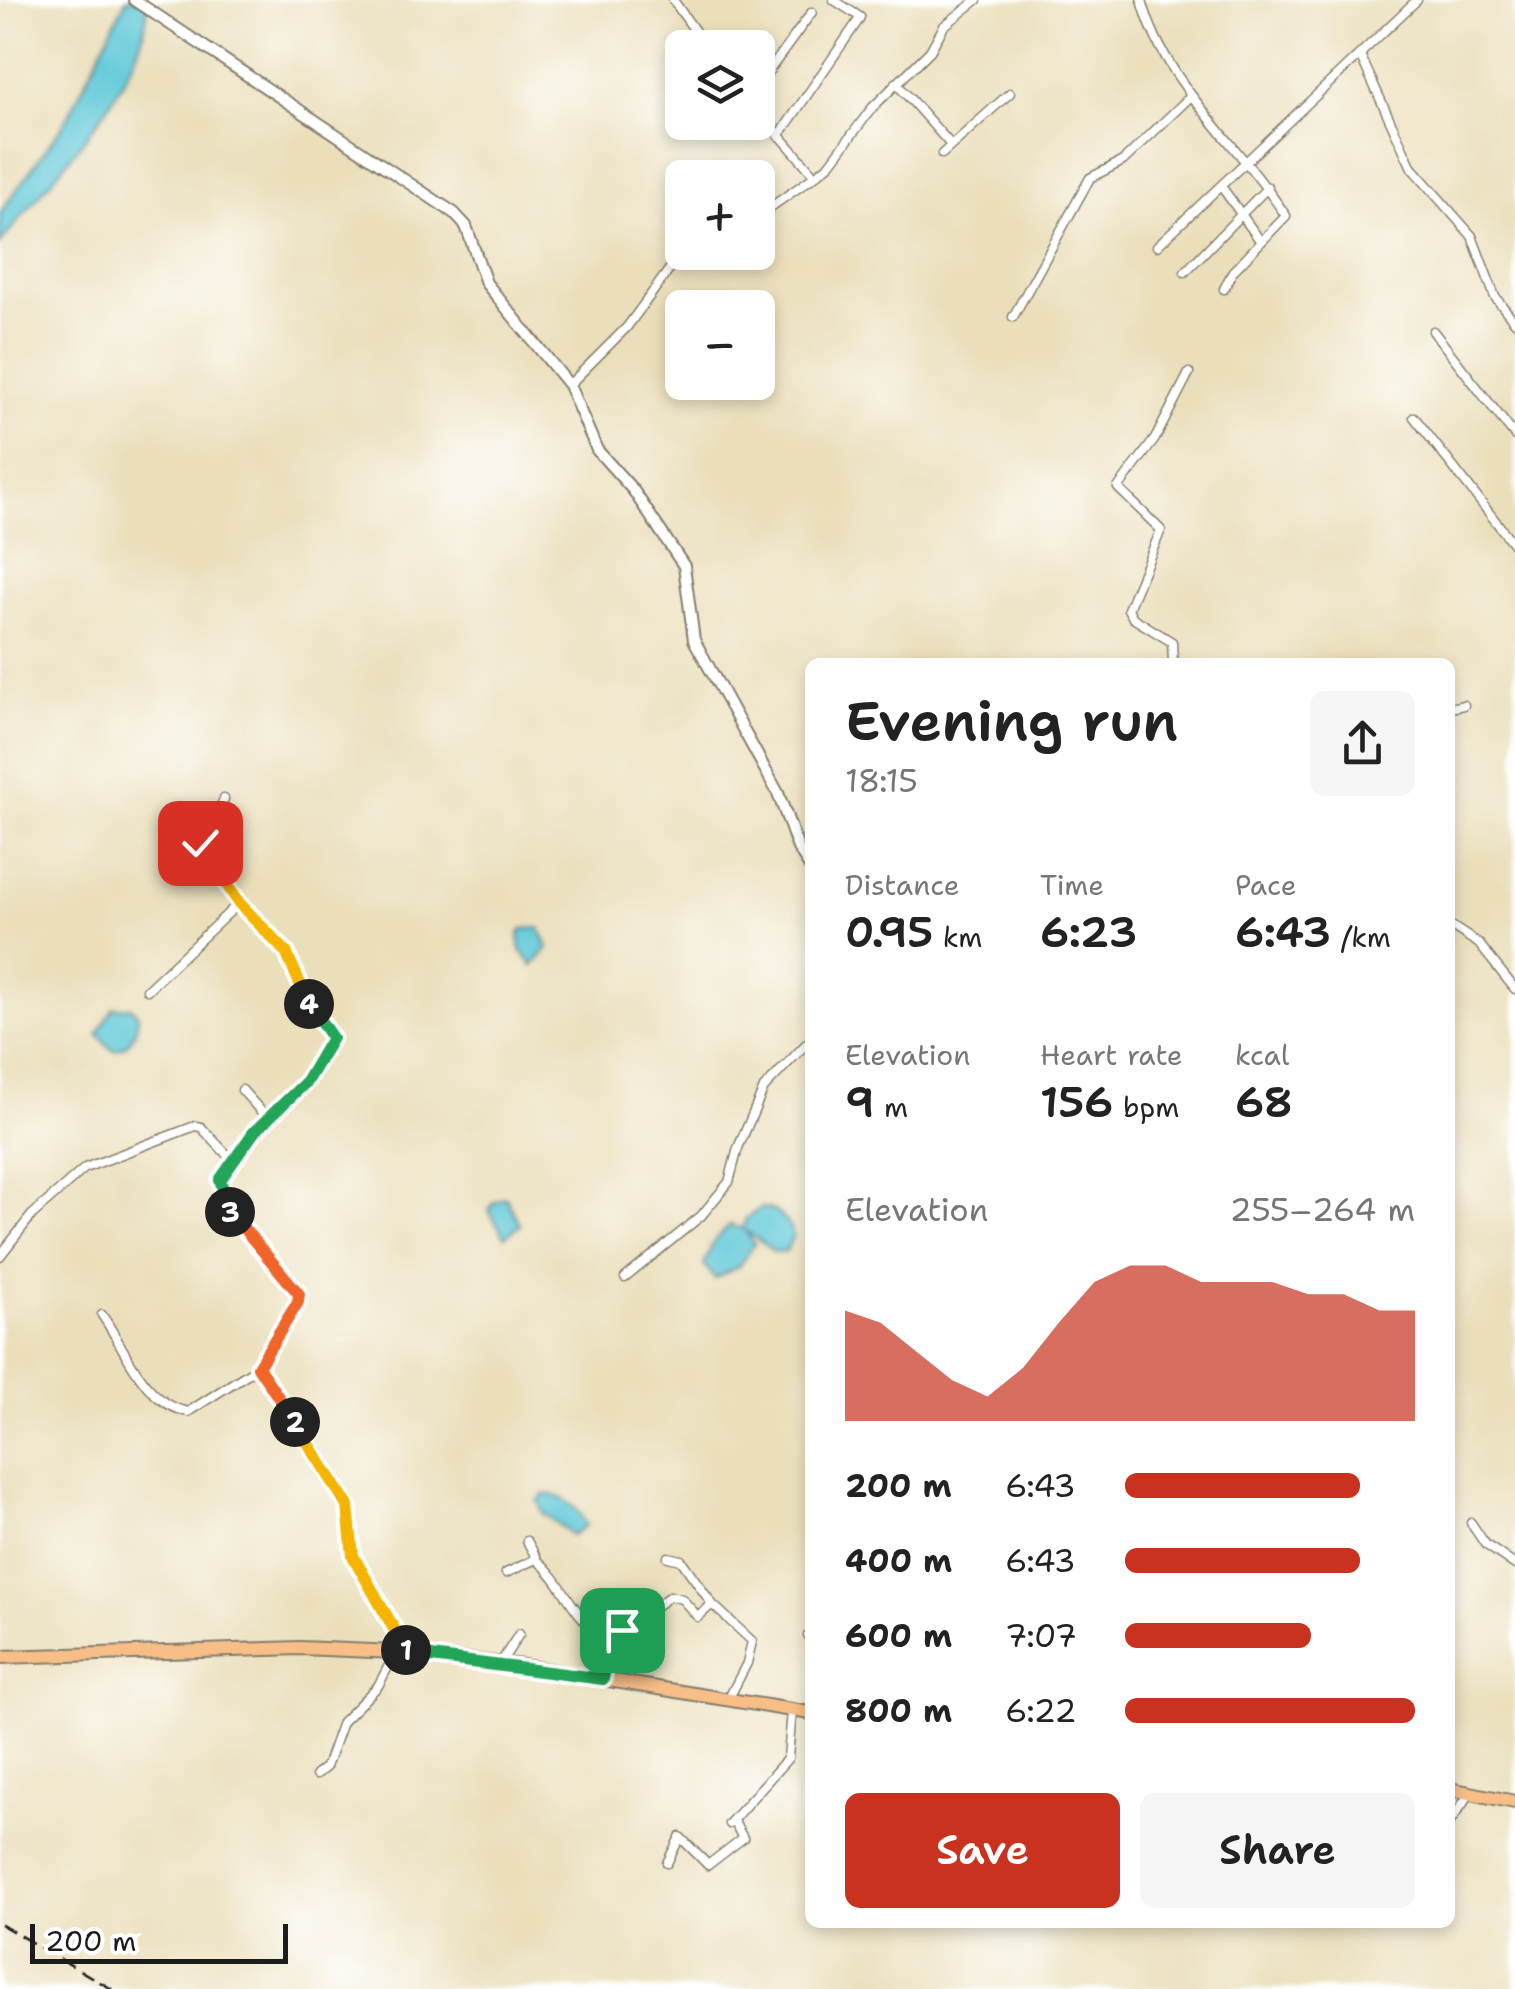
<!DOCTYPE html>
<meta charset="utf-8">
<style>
:root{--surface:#fff;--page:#f6f6f6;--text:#222;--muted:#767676;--accent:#c8321e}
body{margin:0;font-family:"Shantell Sans",sans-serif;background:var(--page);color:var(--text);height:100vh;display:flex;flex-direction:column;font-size:38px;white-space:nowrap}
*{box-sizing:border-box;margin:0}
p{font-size:32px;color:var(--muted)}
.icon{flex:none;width:55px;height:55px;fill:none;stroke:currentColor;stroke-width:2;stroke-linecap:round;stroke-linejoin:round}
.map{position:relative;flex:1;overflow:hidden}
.drawer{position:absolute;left:805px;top:658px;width:650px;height:1270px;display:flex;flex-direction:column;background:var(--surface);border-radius:15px;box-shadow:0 5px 15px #0003}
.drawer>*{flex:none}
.tools{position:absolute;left:665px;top:30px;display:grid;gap:20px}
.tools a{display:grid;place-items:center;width:110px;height:110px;border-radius:15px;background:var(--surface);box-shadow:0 5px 15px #0003;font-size:50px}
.scale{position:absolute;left:30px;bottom:25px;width:258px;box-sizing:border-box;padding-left:10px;border:5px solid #1c1c1c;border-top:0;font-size:28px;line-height:35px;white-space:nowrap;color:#1c1c1c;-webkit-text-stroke:8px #fff;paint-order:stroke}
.pin{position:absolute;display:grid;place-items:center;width:85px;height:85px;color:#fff;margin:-42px;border-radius:20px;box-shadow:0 5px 15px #0006}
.km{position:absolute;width:50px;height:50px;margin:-25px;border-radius:50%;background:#222;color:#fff;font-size:28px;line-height:50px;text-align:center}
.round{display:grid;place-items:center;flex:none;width:105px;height:105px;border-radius:15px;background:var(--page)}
.head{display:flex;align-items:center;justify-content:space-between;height:170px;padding:0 40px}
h1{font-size:55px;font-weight:600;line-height:75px}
.figures{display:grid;grid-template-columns:repeat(3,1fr);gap:15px;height:170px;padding:10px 40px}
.figures div{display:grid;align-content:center}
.figures b{font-size:42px;font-weight:600}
.figures small{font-size:28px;font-weight:400}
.figures p{font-size:28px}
.chart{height:280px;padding:20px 40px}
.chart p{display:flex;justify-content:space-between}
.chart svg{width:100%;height:180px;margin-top:10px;fill:var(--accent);opacity:.7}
.action{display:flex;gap:20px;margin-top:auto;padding:20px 40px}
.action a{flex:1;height:115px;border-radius:15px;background:var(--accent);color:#fff;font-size:40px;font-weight:600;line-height:115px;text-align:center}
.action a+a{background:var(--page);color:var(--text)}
ul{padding:0 40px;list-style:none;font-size:32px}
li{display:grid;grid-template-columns:160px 120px 1fr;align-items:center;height:75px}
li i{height:25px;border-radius:12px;background:var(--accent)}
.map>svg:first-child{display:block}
.water{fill:#5dc8d7;stroke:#3c727a;stroke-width:2.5}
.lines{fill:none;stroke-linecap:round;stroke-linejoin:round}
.minor-casing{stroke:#847e6c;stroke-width:11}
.tertiary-casing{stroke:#847e6c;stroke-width:14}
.primary-casing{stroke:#847e6c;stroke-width:16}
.minor{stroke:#fff;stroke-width:8}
.tertiary{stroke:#fff;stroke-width:10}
.primary{stroke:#f7be88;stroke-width:12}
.rail{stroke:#1c1c1c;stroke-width:2.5;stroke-dasharray:15 8;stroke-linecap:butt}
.split-1-casing{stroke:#fff;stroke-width:20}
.split-2-casing{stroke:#fff;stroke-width:20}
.split-3-casing{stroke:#fff;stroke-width:20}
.split-4-casing{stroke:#fff;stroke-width:20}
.split-5-casing{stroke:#fff;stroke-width:20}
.split-1{stroke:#22a559;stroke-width:12}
.split-2{stroke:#f5b400;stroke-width:12}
.split-3{stroke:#f0652b;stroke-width:12}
.split-4{stroke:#22a559;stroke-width:12}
.split-5{stroke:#f5b400;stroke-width:12}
</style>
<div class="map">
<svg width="1515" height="1989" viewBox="0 0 1515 1989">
<rect width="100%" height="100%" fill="#fff"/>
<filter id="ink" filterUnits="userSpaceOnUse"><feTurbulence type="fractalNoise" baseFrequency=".01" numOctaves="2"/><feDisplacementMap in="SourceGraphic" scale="20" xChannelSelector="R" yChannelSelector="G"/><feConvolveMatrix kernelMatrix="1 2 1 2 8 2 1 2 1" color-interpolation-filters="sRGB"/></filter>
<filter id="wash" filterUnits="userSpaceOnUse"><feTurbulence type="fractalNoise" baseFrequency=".0048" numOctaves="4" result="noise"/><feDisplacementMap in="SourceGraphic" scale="40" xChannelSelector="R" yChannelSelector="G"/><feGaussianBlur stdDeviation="2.25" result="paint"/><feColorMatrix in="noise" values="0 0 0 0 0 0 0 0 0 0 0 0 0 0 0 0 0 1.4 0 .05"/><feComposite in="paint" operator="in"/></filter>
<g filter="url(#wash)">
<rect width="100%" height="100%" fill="#ebdfbb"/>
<!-- water -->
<g class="water">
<path d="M126,0H149C146,12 146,26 142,38C120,109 45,185 0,244V213L66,121Z"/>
<path d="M540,928L548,948L533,966L521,950L519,934L523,929Z"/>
<path d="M130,1007L138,1015C137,1031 130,1050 112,1050L98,1034L113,1008Z"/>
<path d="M506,1197L520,1225L505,1237L489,1211L494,1202Z"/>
<path d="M761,1208C777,1208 787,1221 793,1235L786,1251L774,1252L745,1230L754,1244L739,1266L715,1279L704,1264L714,1241L730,1225L743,1229L746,1218Z"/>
<path d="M544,1494C562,1494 579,1508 586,1525L572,1535L543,1513L538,1501Z"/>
</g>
</g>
<g filter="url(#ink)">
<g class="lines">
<!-- minor casing -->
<g class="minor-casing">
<g id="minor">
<path d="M673,0L707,48"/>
<path d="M1142,0C1164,85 1239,143 1286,216L1233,271L1224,289"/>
<path d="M1361,57L1412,168L1472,236L1495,297L1515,322"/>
<path d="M896,83L951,145"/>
<path d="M758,86L812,12"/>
<path d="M758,110L815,176L830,164L872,108L930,51L944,26L977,0"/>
<path d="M779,136L858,21L860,17L834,0"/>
<path d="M942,154L1010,93"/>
<path d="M1221,186L1261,242"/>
<path d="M758,216L815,176"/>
<path d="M1157,246L1417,0"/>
<path d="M1185,272L1268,187"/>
<path d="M1013,317L1090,178L1123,161L1191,96"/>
<path d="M1433,331L1515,436"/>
<path d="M569,385L627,327L682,252"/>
<path d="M1414,417L1515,546"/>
<path d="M1173,662L1172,642L1133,618L1128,609L1161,530L1118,488L1155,439L1189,373"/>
<path d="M1450,708L1464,705"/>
<path d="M224,799L202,847L239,903L286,952L308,1003L332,1038L306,1083L254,1132L220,1180L230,1212L299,1294V1302L258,1367"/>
<path d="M1450,925L1479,944L1515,989"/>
<path d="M147,990L239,903"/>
<path d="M242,1090L267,1118"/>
<path d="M0,1256L32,1215L85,1168L195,1126L201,1127L232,1160"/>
<path d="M625,1278L701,1216L729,1182L738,1148L764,1088L810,1040"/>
<path d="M102,1315C126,1349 143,1403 188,1412L258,1367L349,1506L353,1556L408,1655"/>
<path d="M1471,1523L1485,1544L1515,1565"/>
<path d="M527,1541L537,1559"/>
<path d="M668,1557L681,1560L712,1604L752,1641L747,1663L729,1698"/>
<path d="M506,1573L536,1559C568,1585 570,1619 610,1639"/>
<path d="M808,1636L810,1635"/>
<path d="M500,1664L519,1634"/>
<path d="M603,1679L610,1639L670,1596L682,1599L698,1617L712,1604"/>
<path d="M316,1775L326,1767L342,1722L378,1686L396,1652"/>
<path d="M1450,1822L1471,1792"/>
<path d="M729,1824L788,1758L792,1711"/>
<path d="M667,1863L680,1837L708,1865L743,1838L734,1822"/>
</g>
</g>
<!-- tertiary casing -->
<g class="tertiary-casing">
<path id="tertiary" d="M134,0L454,213L466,226L486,283L569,385L597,450L633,490L684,566L694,640L778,793L798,848L810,867"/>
</g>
<!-- primary casing -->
<g class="primary-casing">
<g id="primary">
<path d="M0,1657L300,1648L396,1652L523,1666L810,1713"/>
<path d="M1450,1789L1515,1802"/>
</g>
</g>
<!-- minor -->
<use href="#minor" class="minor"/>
<!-- tertiary -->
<use href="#tertiary" class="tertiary"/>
<!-- primary -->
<use href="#primary" class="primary"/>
<!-- rail -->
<path class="rail" d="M0,1924L112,1989"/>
</g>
</g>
<g class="lines" filter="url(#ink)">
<!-- split-1 casing -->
<g class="split-1-casing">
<path id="split-1" d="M406,1650L408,1654L603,1679L610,1639L622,1630"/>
</g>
<!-- split-2 casing -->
<g class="split-2-casing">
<path id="split-2" d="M295,1422L348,1506L353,1556L406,1650"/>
</g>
<!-- split-3 casing -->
<g class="split-3-casing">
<path id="split-3" d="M230,1212L299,1294L298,1302L258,1367L295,1422"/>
</g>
<!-- split-4 casing -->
<g class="split-4-casing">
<path id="split-4" d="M230,1212L220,1180L254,1132L306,1082L332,1038L309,1004"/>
</g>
<!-- split-5 casing -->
<g class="split-5-casing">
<path id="split-5" d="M200,843L239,903L286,952L309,1004"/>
</g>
<!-- split-1 -->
<use href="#split-1" class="split-1"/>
<!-- split-2 -->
<use href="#split-2" class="split-2"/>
<!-- split-3 -->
<use href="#split-3" class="split-3"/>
<!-- split-4 -->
<use href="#split-4" class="split-4"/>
<!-- split-5 -->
<use href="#split-5" class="split-5"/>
</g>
</svg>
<div class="tools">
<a><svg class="icon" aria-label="layers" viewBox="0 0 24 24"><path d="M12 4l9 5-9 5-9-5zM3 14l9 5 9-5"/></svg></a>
<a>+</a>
<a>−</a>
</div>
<div class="scale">200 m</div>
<div class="pin" style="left:622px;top:1630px;background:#1e9e55"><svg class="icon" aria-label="arrive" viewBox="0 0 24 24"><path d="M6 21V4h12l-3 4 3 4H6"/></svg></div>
<div class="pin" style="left:200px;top:843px;background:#d93025"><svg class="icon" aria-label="check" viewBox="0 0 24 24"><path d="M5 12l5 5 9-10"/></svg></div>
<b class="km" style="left:406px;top:1650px">1</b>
<b class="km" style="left:295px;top:1422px">2</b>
<b class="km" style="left:230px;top:1212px">3</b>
<b class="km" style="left:309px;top:1004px">4</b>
<section class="drawer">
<div class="head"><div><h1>Evening run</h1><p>18:15</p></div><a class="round"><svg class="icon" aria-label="share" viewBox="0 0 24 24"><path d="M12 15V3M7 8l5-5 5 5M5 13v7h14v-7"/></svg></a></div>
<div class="figures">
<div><p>Distance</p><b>0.95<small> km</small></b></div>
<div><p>Time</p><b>6:23</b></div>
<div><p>Pace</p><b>6:43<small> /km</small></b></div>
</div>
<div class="figures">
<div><p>Elevation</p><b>9<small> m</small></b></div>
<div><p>Heart rate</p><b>156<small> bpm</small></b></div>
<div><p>kcal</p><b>68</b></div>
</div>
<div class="chart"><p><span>Elevation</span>255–264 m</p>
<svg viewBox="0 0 160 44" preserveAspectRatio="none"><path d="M0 44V17L10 20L20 27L30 34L40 38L50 31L60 20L70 10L80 6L90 6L100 10L110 10L120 10L130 13L140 13L150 17L160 17V44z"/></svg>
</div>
<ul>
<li><b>200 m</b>6:43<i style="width:81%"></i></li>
<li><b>400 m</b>6:43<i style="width:81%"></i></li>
<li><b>600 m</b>7:07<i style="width:64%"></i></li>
<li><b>800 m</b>6:22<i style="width:100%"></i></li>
</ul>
<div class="action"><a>Save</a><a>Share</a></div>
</section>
</div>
